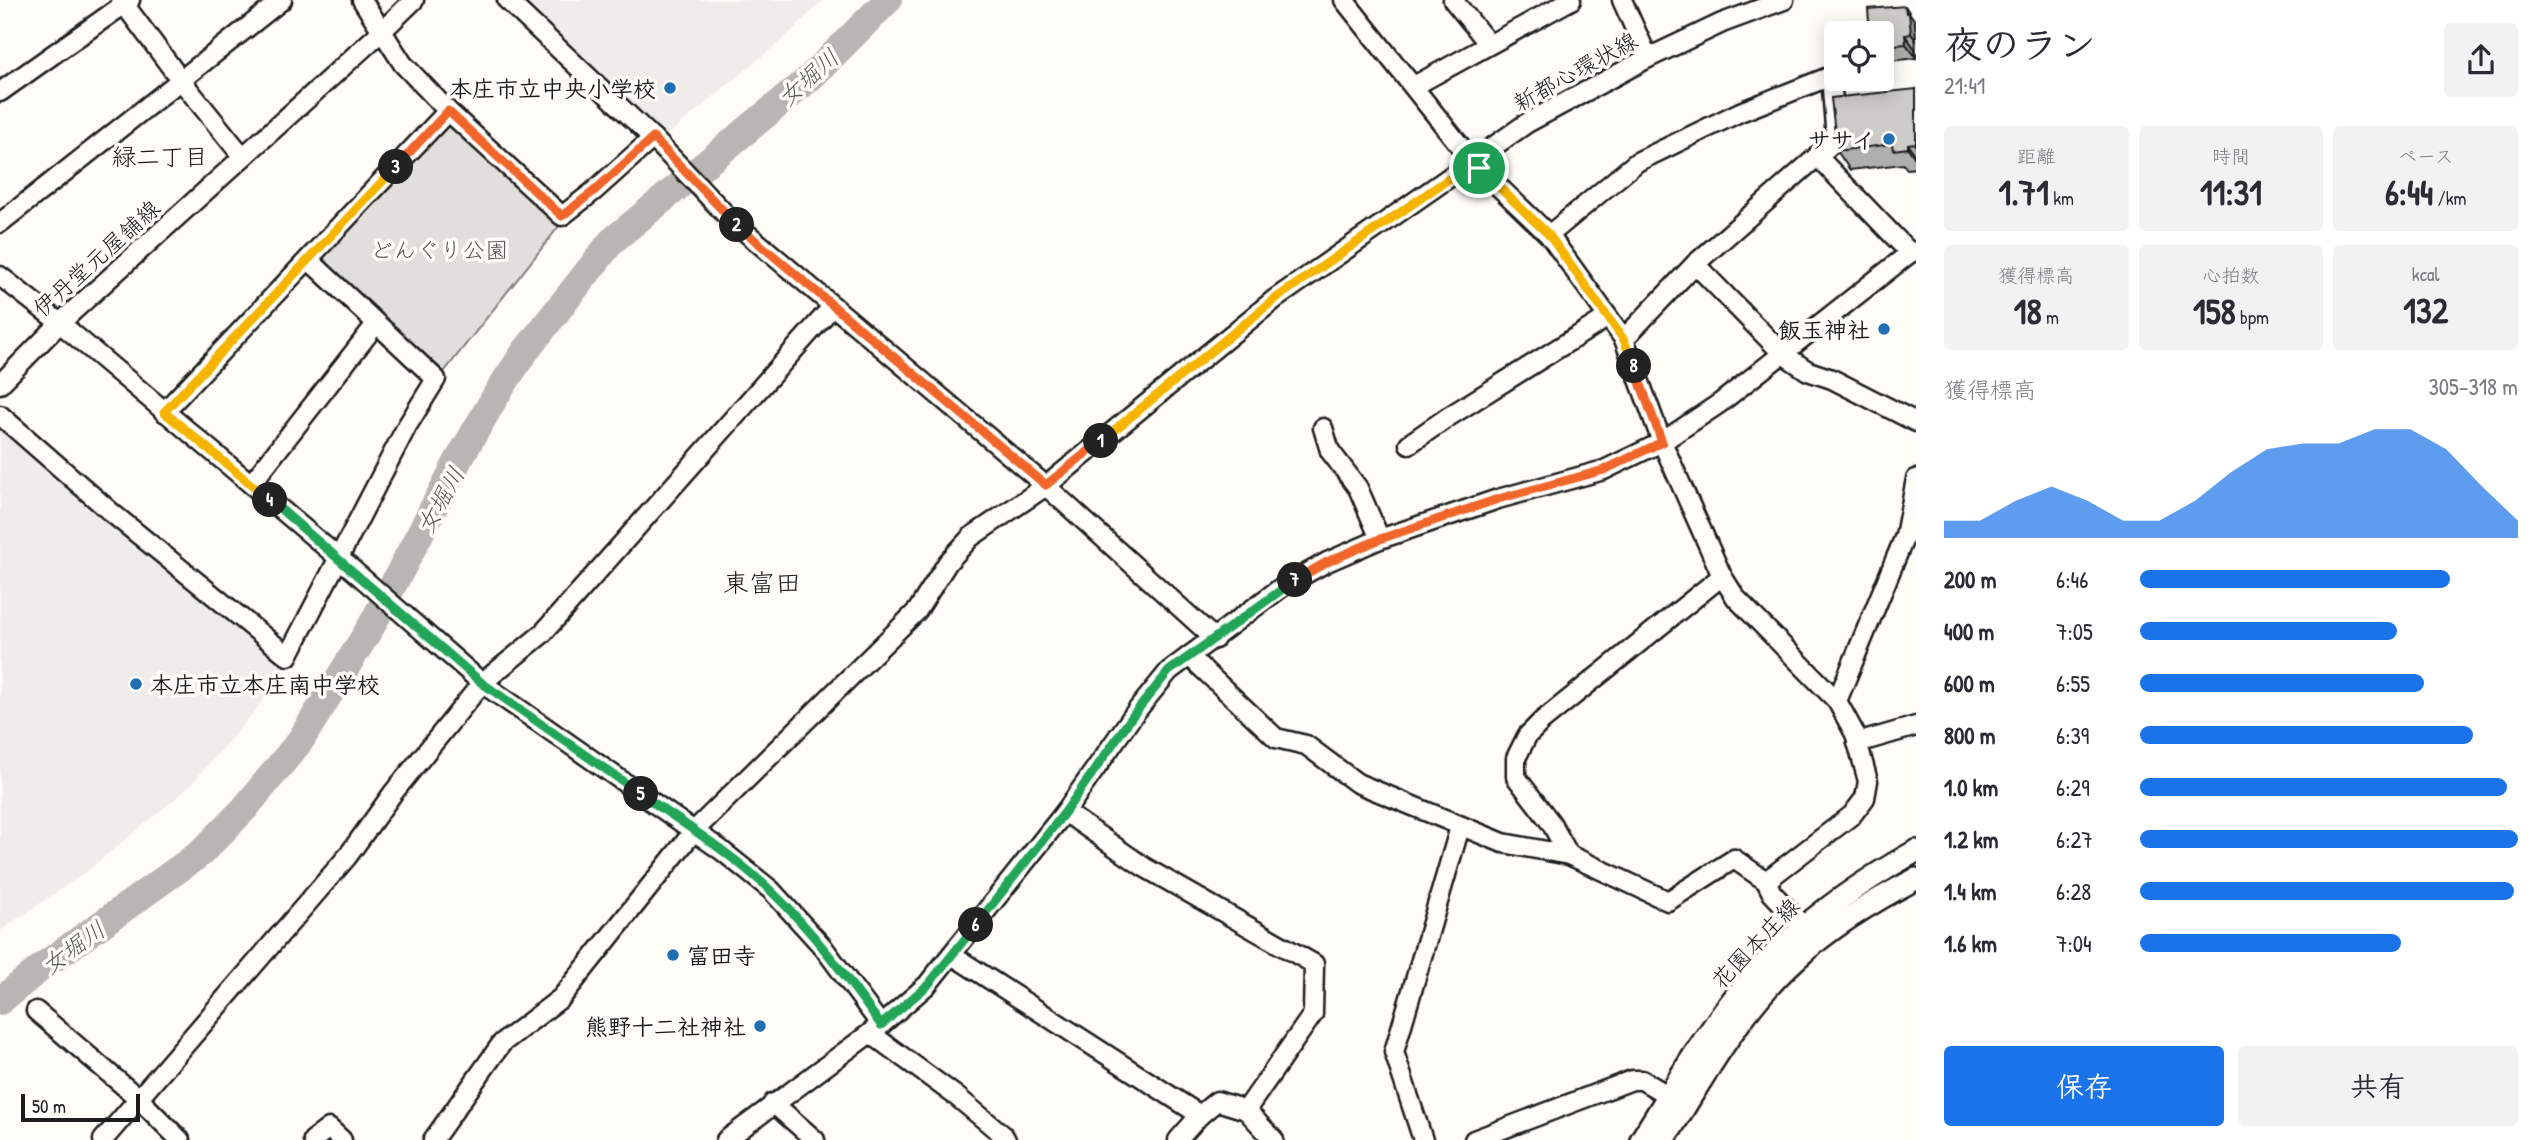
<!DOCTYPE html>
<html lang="ja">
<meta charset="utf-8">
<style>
:root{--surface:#fff;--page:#f2f2f3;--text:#2b2b33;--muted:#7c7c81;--accent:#1a73e8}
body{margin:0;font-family:"Patrick Hand","Klee One",sans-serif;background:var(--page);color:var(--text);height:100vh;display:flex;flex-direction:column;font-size:26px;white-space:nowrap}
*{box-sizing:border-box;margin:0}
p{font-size:23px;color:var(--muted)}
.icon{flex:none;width:38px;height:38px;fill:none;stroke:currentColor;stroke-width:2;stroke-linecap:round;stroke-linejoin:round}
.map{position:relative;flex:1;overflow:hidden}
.side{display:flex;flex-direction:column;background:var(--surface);width:630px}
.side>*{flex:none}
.buttons{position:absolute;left:1824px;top:21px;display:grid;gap:14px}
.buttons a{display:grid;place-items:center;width:70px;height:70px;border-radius:7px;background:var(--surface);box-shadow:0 4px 18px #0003;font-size:35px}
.scale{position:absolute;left:21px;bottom:18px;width:119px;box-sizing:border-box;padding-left:7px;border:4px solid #1c1c1c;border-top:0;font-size:19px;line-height:24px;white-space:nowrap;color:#1c1c1c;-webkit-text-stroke:5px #fdfcf7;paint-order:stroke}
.pin{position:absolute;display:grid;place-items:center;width:60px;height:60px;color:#fff;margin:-30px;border:4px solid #fff;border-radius:50%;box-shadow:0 2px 7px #0007}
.km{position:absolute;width:35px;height:35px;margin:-18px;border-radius:50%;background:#222;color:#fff;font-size:19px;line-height:35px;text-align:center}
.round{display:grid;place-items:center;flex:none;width:74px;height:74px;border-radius:7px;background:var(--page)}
.headline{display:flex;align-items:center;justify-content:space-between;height:119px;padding:0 28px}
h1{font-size:38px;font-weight:700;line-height:52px}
.stats{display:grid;grid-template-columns:repeat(3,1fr);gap:10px;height:119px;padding:7px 28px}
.stats div{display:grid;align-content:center;border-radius:7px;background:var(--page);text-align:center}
.stats b{font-size:35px;font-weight:700}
.stats small{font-size:19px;font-weight:400}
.stats p{font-size:19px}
.chart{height:196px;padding:14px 28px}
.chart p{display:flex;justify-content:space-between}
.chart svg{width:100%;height:126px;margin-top:7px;fill:var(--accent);opacity:.7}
.button{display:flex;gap:14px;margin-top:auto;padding:14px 28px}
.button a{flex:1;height:80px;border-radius:7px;background:var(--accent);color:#fff;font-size:28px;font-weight:700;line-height:80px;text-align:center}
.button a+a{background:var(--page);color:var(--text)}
ul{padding:0 28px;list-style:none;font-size:23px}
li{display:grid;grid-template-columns:112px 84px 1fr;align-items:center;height:52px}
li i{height:18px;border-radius:9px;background:var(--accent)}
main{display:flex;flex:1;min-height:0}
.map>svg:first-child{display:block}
.built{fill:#eeede9}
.green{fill:#e0dfdb;stroke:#7e7e7c;stroke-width:2}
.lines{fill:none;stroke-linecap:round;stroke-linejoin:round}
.river{stroke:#b7b6b2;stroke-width:28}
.minor-casing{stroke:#1c1c1c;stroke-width:23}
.major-casing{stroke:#1c1c1c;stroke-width:26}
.minor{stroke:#fdfcf7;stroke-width:18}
.major{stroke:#fdfcf7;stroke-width:21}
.wall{fill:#afafac;stroke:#1c1c1c;stroke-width:2}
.shaded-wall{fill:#8f8e8c;stroke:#1c1c1c;stroke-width:2}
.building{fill:#cccbc8;stroke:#1c1c1c;stroke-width:2}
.split-1-casing{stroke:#fff;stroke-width:14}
.split-2-casing{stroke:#fff;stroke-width:14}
.split-3-casing{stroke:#fff;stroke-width:14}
.split-4-casing{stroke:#fff;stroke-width:14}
.split-5-casing{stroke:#fff;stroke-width:14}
.split-6-casing{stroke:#fff;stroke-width:14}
.split-7-casing{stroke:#fff;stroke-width:14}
.split-8-casing{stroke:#fff;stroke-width:14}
.split-9-casing{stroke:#fff;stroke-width:14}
.split-1{stroke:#f5b400;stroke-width:9}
.split-2{stroke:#f0652b;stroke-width:9}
.split-3{stroke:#f0652b;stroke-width:9}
.split-4{stroke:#f5b400;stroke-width:9}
.split-5{stroke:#22a559;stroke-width:9}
.split-6{stroke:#22a559;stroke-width:9}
.split-7{stroke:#22a559;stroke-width:9}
.split-8{stroke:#f0652b;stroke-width:9}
.split-9{stroke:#f5b400;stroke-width:9}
.poi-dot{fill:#1f6fb2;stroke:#fdfcf7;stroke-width:2.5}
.labels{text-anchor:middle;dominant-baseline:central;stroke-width:7;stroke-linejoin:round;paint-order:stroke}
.street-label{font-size:23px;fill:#1c1c1c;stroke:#fdfcf7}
.poi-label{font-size:23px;font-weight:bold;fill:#1c1c1c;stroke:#fdfcf7;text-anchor:end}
.park-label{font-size:23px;fill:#575655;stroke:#fdfcf7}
.water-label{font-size:24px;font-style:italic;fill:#5a5a58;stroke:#fdfcf7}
.neighbourhood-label{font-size:24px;fill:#1c1c1c;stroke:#fdfcf7}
.quarter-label{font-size:26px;fill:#1c1c1c;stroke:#fdfcf7}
</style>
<main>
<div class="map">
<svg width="1916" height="1140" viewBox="0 0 1916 1140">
<rect width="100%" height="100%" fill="#fdfcf7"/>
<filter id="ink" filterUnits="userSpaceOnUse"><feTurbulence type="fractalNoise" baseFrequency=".0143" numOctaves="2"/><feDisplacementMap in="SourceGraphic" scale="14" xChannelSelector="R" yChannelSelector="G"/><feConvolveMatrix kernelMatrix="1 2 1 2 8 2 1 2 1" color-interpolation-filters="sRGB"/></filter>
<g filter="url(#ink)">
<!-- built -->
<g class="built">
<path d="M523,0H823L783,39L666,136Z"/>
<path d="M0,426L285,662L259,706L188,788L87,871L0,931Z"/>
</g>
<!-- green -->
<path class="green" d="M449,123L507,180L560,225L444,372L324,261L323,255Z"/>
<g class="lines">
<!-- river -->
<path class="river" d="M0,1001L43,966L201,853L245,808L300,741L372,625L459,459L498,392L524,353L612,241L810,78L888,0"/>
<!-- minor casing -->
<g class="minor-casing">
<g id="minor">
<path d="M121,0L180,79L243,157"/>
<path d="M362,0L403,64L448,111L562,216L594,191L653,138"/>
<path d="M507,0L653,138L730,219L1046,486L1215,639"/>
<path d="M1344,0L1473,162L1549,235L1624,339L1662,442L1722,576L1736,598L1837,701L1855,734L1868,781L1865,798L1852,815L1766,881"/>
<path d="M1453,0L1488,43"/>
<path d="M1622,0L1648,58"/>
<path d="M1414,86L1571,0"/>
<path d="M0,92L130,0"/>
<path d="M1817,156L1910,253"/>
<path d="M0,223L282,0"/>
<path d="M1549,235L1637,162L1740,112L1831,76L1836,140L1695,264L1624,339"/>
<path d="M1695,264L1783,354L1808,371L1832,379L1916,422"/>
<path d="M0,276L60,323L353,570L482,683L721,850L771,890L823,947L881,1025"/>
<path d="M0,384L60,323L382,31L414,0"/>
<path d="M164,412L448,111"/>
<path d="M0,415L112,513L288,656L407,426L436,379L309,260"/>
<path d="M1323,428L1330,451L1358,488L1380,539"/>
<path d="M1409,444L1448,417L1608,317"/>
<path d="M251,484L376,324"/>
<path d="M1189,656L1276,738L1306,745L1357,783L1503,843L1569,855L1668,901L1734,859L1766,881L1772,893L1804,927"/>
<path d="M1837,701L1905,536L1916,479"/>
<path d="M1857,743L1916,726"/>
<path d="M1065,812L1144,867L1314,964L1313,1014L1246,1110"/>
<path d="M1569,855L1551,823L1516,777V758L1527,736L1542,721L1722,576"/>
<path d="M952,955L1200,1115L1217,1101L1246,1110L1274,1140"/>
<path d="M36,1011L138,1098L180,1140"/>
<path d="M870,1033L956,1096L1003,1135L1006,1140"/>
<path d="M773,1103L815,1140"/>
<path d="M103,1140L347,857L393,793L482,683L542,634L833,306"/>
<path d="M313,1140L329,1128L342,1140"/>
<path d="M433,1140L502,1043L561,998L694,831L917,611L948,562L971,537L1046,486L1275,299L1527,123L1648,58L1722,23L1784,0"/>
<path d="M726,1140L881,1025L927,985L1065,812L1134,714L1169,671L1282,587L1327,562L1380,539L1498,499L1604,470L1662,442L1720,403L1910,253L1916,251"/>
<path d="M1178,1140L1200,1115"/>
<path d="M1423,1140L1394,1052L1460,827"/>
<path d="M1474,1140L1632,1080H1642L1669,1096"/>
</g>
</g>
<!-- major casing -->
<g class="major-casing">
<g id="major">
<path d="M1641,1140C1671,1092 1700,1042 1735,997C1784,935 1848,889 1916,851"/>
<path d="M1664,1140C1704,1077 1740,1009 1796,959C1832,926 1873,901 1916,879"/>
</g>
</g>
<!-- minor -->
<use href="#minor" class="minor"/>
<!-- major -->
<use href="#major" class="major"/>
</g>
<!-- wall -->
<g class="wall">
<path d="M1915,21L1916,58L1881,62V33Z"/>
<path d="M1916,89V168L1907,169L1903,164L1850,170L1837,151Z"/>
</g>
<!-- shaded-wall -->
<g class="shaded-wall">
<path d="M1905,6L1915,21L1916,40L1911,34L1906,13Z"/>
<path d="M1905,35L1915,49L1916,57L1906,44Z"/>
<path d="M1908,144L1916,156V160L1908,148Z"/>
</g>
<!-- building -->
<g class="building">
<path d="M1905,6L1906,13H1909L1911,34L1905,35L1906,44L1881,46V33H1870L1868,9Z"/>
<path d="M1916,89V143L1908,144V148L1893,150L1892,144L1837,151L1831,98Z"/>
</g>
</g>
<g class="lines" filter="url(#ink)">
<!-- split-1 casing -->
<g class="split-1-casing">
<path id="split-1" d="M1101,441L1275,299L1473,162L1479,168"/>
</g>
<!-- split-2 casing -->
<g class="split-2-casing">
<path id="split-2" d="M737,225L1046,485L1101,441"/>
</g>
<!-- split-3 casing -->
<g class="split-3-casing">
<path id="split-3" d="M396,167L448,111L562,216L594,191L653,138L737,225"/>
</g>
<!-- split-4 casing -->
<g class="split-4-casing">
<path id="split-4" d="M270,500L164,412L396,167"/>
</g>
<!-- split-5 casing -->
<g class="split-5-casing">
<path id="split-5" d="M270,500L482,683L641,794"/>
</g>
<!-- split-6 casing -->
<g class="split-6-casing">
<path id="split-6" d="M641,794C685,825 733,854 771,891C813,931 847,978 881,1025L928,985L976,925"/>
</g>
<!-- split-7 casing -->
<g class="split-7-casing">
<path id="split-7" d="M976,925L1065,812L1134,714L1169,671L1295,580"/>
</g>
<!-- split-8 casing -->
<g class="split-8-casing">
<path id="split-8" d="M1295,580L1327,562L1380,539L1498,499L1604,470L1662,442L1634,366"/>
</g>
<!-- split-9 casing -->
<g class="split-9-casing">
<path id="split-9" d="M1479,168L1549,235L1624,340L1634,366"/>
</g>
<!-- split-1 -->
<use href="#split-1" class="split-1"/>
<!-- split-2 -->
<use href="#split-2" class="split-2"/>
<!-- split-3 -->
<use href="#split-3" class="split-3"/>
<!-- split-4 -->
<use href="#split-4" class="split-4"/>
<!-- split-5 -->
<use href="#split-5" class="split-5"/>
<!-- split-6 -->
<use href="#split-6" class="split-6"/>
<!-- split-7 -->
<use href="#split-7" class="split-7"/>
<!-- split-8 -->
<use href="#split-8" class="split-8"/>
<!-- split-9 -->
<use href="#split-9" class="split-9"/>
</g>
<!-- markers -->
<g class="poi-dot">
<circle cx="670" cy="88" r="7"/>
<circle cx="1889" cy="139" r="7"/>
<circle cx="1884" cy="329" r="7"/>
<circle cx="136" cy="684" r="7"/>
<circle cx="673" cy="955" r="7"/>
<circle cx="760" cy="1026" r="7"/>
</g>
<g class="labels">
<!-- street labels -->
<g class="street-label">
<text transform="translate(1575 71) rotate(-29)">新都心環状線</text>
<text transform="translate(96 258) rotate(-42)">伊丹堂元屋舗線</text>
<text transform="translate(1755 943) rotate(-46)">花園本庄線</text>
</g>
<!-- poi labels -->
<g class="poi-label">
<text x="656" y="88">本庄市立中央小学校</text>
<text x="1875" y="139">ササイ</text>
<text x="1870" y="329">飯玉神社</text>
<text x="150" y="684" text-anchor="start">本庄市立本庄南中学校</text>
<text x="687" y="955" text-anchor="start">富田寺</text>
<text x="746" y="1026">熊野十二社神社</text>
</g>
<!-- park labels -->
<g class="park-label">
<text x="439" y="249">どんぐり公園</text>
</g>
<!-- water labels -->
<g class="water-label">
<text transform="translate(808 77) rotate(-42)">女堀川</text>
<text transform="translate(440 500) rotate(-61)">女堀川</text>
<text transform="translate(73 947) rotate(-36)">女堀川</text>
</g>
<!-- neighbourhood labels -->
<g class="neighbourhood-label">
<text x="160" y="156">緑二丁目</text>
</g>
<!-- quarter labels -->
<g class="quarter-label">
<text x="762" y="582">東富田</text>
</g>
</g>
</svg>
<div class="buttons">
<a><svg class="icon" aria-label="locate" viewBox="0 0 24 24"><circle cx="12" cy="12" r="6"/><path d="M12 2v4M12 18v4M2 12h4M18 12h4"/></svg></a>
</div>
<div class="scale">50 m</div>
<div class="pin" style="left:1479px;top:168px;background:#1e9e55"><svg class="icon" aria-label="arrive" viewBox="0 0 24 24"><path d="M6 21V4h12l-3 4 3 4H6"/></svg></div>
<b class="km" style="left:1101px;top:441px">1</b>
<b class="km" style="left:737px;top:225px">2</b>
<b class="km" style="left:396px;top:167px">3</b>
<b class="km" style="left:270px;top:500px">4</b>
<b class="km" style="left:641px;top:794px">5</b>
<b class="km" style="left:976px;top:925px">6</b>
<b class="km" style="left:1295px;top:580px">7</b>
<b class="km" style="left:1634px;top:366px">8</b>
</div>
<section class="side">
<div class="headline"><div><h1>夜のラン</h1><p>21:41</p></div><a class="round"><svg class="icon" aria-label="share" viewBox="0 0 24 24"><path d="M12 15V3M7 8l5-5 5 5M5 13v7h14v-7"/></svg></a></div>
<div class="stats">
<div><p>距離</p><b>1.71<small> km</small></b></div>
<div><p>時間</p><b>11:31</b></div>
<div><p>ペース</p><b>6:44<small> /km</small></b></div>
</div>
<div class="stats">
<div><p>獲得標高</p><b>18<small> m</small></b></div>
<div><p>心拍数</p><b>158<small> bpm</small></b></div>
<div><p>kcal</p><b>132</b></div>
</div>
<div class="chart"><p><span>獲得標高</span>305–318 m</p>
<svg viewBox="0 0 160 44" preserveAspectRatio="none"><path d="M0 44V38L10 38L20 31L30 26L40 31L50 38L60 38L70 31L80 21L90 13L100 11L110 11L120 6L130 6L140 13L150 26L160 38V44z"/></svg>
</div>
<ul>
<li><b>200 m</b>6:46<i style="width:82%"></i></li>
<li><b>400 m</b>7:05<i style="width:68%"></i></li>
<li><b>600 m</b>6:55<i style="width:75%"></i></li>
<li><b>800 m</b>6:39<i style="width:88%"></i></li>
<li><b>1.0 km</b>6:29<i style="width:97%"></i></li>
<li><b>1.2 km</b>6:27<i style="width:100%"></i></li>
<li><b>1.4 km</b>6:28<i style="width:99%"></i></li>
<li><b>1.6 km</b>7:04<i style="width:69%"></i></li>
</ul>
<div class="button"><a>保存</a><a>共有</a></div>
</section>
</main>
